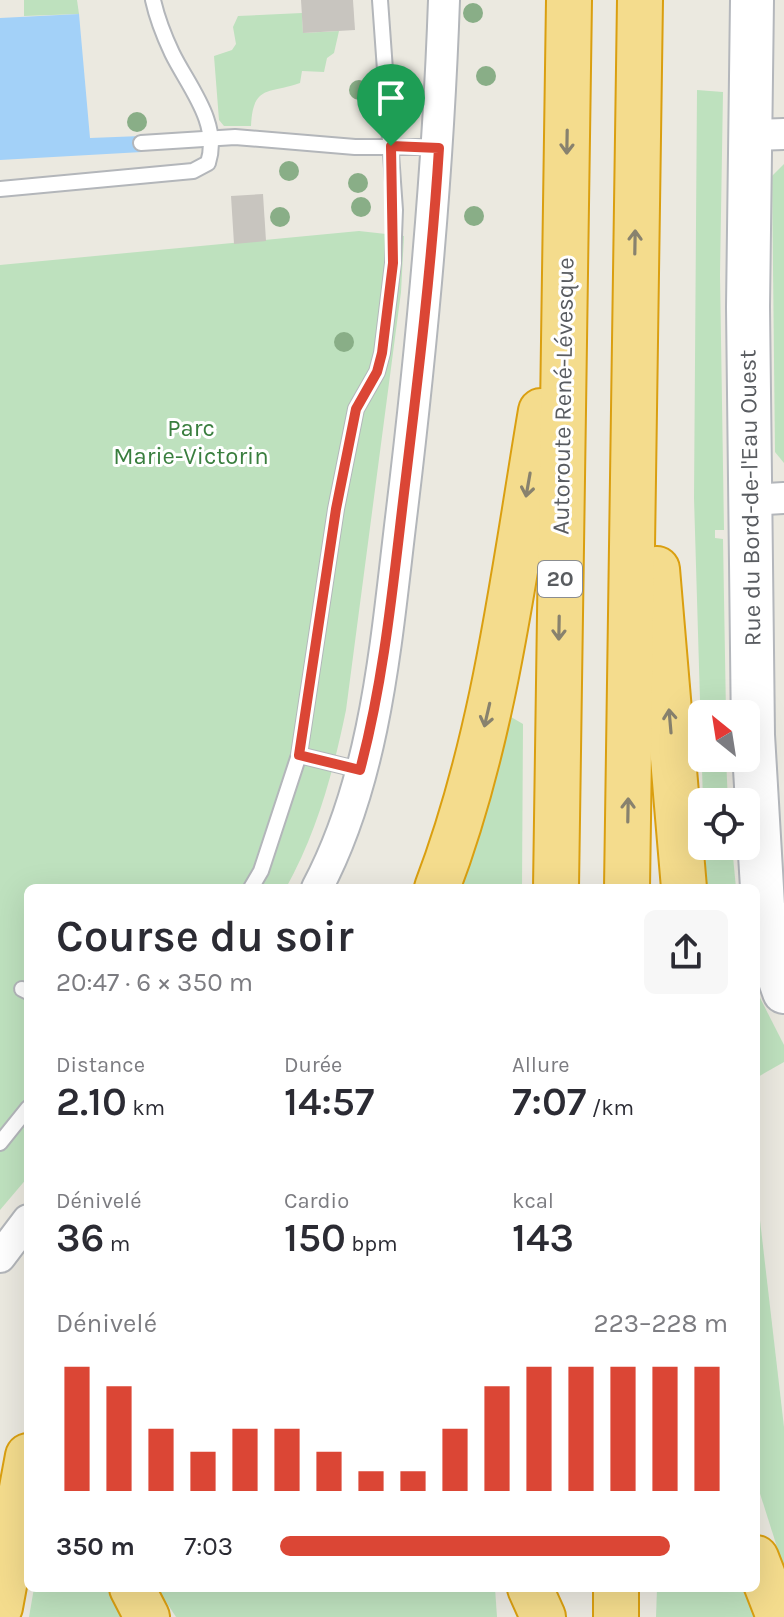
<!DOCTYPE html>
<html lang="fr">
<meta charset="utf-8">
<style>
:root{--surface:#fff;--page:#f7f7f7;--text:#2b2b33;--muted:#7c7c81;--accent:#db4635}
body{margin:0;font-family:Karla,sans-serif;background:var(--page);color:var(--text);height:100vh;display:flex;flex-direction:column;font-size:30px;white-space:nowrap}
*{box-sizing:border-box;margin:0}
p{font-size:26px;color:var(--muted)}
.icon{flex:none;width:44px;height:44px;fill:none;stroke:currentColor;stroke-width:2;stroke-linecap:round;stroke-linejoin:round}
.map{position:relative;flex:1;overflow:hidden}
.side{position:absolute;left:24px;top:884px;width:736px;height:708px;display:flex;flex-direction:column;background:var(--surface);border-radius:12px;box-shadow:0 8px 32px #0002}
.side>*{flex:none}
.needle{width:52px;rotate:330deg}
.buttons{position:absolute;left:688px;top:700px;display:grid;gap:16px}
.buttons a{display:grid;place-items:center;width:72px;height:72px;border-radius:12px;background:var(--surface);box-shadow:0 8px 32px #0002;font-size:40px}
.pin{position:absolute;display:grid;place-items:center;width:68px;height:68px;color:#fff;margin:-82px -34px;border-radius:50% 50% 50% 0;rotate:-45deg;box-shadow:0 0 8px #0007}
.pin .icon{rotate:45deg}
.round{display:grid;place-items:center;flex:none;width:84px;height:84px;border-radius:12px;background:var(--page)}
.head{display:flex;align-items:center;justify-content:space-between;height:136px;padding:0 32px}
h1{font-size:44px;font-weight:600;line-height:60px}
.metrics{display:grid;grid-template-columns:repeat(3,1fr);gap:12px;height:136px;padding:8px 32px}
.metrics div{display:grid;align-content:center}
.metrics b{font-size:40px;font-weight:600}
.metrics small{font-size:22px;font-weight:400}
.metrics p{font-size:22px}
.chart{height:224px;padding:16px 32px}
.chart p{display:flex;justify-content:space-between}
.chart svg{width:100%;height:144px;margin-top:8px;stroke:var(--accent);stroke-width:6}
ul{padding:0 32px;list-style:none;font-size:26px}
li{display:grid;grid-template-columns:128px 96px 1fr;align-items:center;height:60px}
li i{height:20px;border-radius:10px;background:var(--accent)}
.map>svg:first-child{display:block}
.green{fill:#bee1be}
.water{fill:#a3d1f8}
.building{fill:#c8c5bf}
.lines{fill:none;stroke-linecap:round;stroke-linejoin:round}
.lane-casing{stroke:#b3b6ba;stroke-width:18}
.street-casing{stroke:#b3b6ba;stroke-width:34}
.secondary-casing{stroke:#b4b7bc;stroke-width:46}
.highway-casing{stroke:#da9f10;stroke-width:48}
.lane{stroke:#fff;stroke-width:14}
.street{stroke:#fff;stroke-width:30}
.secondary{stroke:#fff;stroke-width:42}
.highway{stroke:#f4dc8d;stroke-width:44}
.tree{fill:#89ae87}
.oneway{stroke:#88826e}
.route-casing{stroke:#fff;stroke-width:16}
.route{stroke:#db4635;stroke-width:10}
.labels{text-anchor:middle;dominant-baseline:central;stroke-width:6;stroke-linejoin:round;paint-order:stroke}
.shield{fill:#fff;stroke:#8b8d90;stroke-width:2}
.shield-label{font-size:22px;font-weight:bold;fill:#595c60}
.street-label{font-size:24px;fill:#595c60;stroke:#fff}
.park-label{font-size:24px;fill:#397e3e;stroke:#fff}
</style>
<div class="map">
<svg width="784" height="1617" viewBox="0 0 784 1617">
<rect width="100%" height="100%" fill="#ebe9e0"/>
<!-- green -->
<g class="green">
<path d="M24,0H77L79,14L24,16Z"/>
<path d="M302,13L303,33L339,31L334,53L327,58L324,72L302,71L300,83C269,94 253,84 251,126H224L219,120L214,56L232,50L236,44L233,27L238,16Z"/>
<path d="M697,90L723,92L720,275L724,530H715V538L723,539L726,714H702V758H726L728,802H703L694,498Z"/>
<path d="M784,164V463L775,452L772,176Z"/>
<path d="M359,231L404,236L401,292L346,710C333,773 317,832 286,888H28V1177L0,1210V265Z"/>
<path d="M511,717L523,724L522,888H460L504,721Z"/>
<path d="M705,846H732L736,888H707Z"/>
<path d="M756,990L784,1045V1062L756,1078Z"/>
<path d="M756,1186L784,1427V1569L756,1481Z"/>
<path d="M34,1588H114L130,1617H29Z"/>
<path d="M157,1588H495L497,1617H176Z"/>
<path d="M657,1588H744L756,1617H656Z"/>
</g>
<!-- water -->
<path class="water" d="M79,14L90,138L141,136L142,152L0,160V18Z"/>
<!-- building -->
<g class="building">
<path d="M301,0H353L355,30L303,33Z"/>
<path d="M263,194L266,241L234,244L231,196Z"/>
</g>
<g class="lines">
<!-- lane casing -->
<g class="lane-casing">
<g id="lane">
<path d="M141,143L235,137L355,147H438"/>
<path d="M0,189L193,171L208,163C221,123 188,86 172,53C164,36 157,18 153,0"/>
<path d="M299,755L360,770"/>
<path d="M251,888L261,871L299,755L336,509L356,409L377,372L382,353L393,263L395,210L380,0"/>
<path d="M22,989L28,992"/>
<path d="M0,1143L28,1108"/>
</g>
</g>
<!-- street casing -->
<g class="street-casing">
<g id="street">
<path d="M751,135L784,134"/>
<path d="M751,500L784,498"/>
<path d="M317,888C376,777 386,642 401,518C422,345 438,174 444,0"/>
<path d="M0,1257L28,1220"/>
</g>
</g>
<!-- secondary casing -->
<g class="secondary-casing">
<path id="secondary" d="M752,0L748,307L753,735L763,905L772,957L784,992"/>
</g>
<!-- highway casing -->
<g class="highway-casing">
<g id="highway">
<path d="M657,569L684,888"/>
<path d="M437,888C495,736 514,571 541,411"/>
<path d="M556,888L569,0"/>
<path d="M627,888L640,0"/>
<path d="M756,1558L779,1617"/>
<path d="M132,1588L147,1617"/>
<path d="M530,1588L543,1617"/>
<path d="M0,1607L28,1456"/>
<path d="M616,1617V1588"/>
</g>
</g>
<!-- lane -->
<use href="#lane" class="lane"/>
<!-- street -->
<use href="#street" class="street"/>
<!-- secondary -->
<use href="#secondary" class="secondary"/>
<!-- highway -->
<use href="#highway" class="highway"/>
</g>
<!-- trees -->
<g class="tree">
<circle cx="473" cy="13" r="10"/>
<circle cx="486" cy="76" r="10"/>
<circle cx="359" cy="90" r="10"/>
<circle cx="137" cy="122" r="10"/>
<circle cx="289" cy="171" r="10"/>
<circle cx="358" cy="183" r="10"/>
<circle cx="361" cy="207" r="10"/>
<circle cx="474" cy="216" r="10"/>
<circle cx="280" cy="217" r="10"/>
<circle cx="344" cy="342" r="10"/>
</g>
<!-- one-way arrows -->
<defs><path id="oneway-shaft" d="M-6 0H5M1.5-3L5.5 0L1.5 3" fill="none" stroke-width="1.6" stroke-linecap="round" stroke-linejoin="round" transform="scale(2)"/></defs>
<g class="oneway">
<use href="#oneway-shaft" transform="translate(567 142) rotate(91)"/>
<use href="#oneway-shaft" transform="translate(635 242) rotate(-89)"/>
<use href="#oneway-shaft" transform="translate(528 485) rotate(100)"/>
<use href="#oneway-shaft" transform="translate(559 628) rotate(91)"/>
<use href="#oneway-shaft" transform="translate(487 715) rotate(103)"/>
<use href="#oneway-shaft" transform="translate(670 721) rotate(-95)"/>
<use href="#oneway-shaft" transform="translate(628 810) rotate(-89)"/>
</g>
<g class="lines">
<!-- route casing -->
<g class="route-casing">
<path id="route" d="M391,146L439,148C432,263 418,378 404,493C393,585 384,680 360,770L299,755L336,509L356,409L377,372L382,353L393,263Z"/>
</g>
<!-- route -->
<use href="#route" class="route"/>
</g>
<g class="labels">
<!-- shield labels -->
<rect class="shield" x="538" y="561" width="44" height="36" rx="6"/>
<g class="shield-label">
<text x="560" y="579">20</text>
</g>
<!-- street labels -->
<g class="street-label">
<text transform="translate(563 396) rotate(-89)">Autoroute René-Lévesque</text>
<text transform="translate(750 498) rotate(-91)">Rue du Bord-de-l'Eau Ouest</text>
</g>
<!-- park labels -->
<g class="park-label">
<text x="191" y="428">Parc<tspan x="191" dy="28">Marie-Victorin</tspan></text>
</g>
</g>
</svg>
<div class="buttons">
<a><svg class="needle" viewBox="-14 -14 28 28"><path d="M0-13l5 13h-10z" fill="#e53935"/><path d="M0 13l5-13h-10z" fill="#7c7c81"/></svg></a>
<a><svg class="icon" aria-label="locate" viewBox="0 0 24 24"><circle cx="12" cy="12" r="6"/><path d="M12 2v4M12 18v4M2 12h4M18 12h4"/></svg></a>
</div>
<div class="pin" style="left:391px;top:146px;background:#1e9e55"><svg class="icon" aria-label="arrive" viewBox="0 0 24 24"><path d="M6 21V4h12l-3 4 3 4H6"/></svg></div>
<section class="side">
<div class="head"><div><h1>Course du soir</h1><p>20:47 · 6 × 350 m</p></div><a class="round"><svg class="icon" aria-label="share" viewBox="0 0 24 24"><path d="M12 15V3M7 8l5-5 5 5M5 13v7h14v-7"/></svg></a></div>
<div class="metrics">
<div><p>Distance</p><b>2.10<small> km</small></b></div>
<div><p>Durée</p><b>14:57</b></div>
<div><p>Allure</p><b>7:07<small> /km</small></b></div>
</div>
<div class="metrics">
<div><p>Dénivelé</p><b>36<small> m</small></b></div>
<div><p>Cardio</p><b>150<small> bpm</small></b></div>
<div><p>kcal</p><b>143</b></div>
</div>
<div class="chart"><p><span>Dénivelé</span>223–228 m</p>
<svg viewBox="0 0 160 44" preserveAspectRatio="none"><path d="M5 44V6M15 44V12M25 44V25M35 44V32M45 44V25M55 44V25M65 44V32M75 44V38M85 44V38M95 44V25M105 44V12M115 44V6M125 44V6M135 44V6M145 44V6M155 44V6"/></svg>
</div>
<ul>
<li><b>350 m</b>7:03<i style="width:87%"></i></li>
</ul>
</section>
</div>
